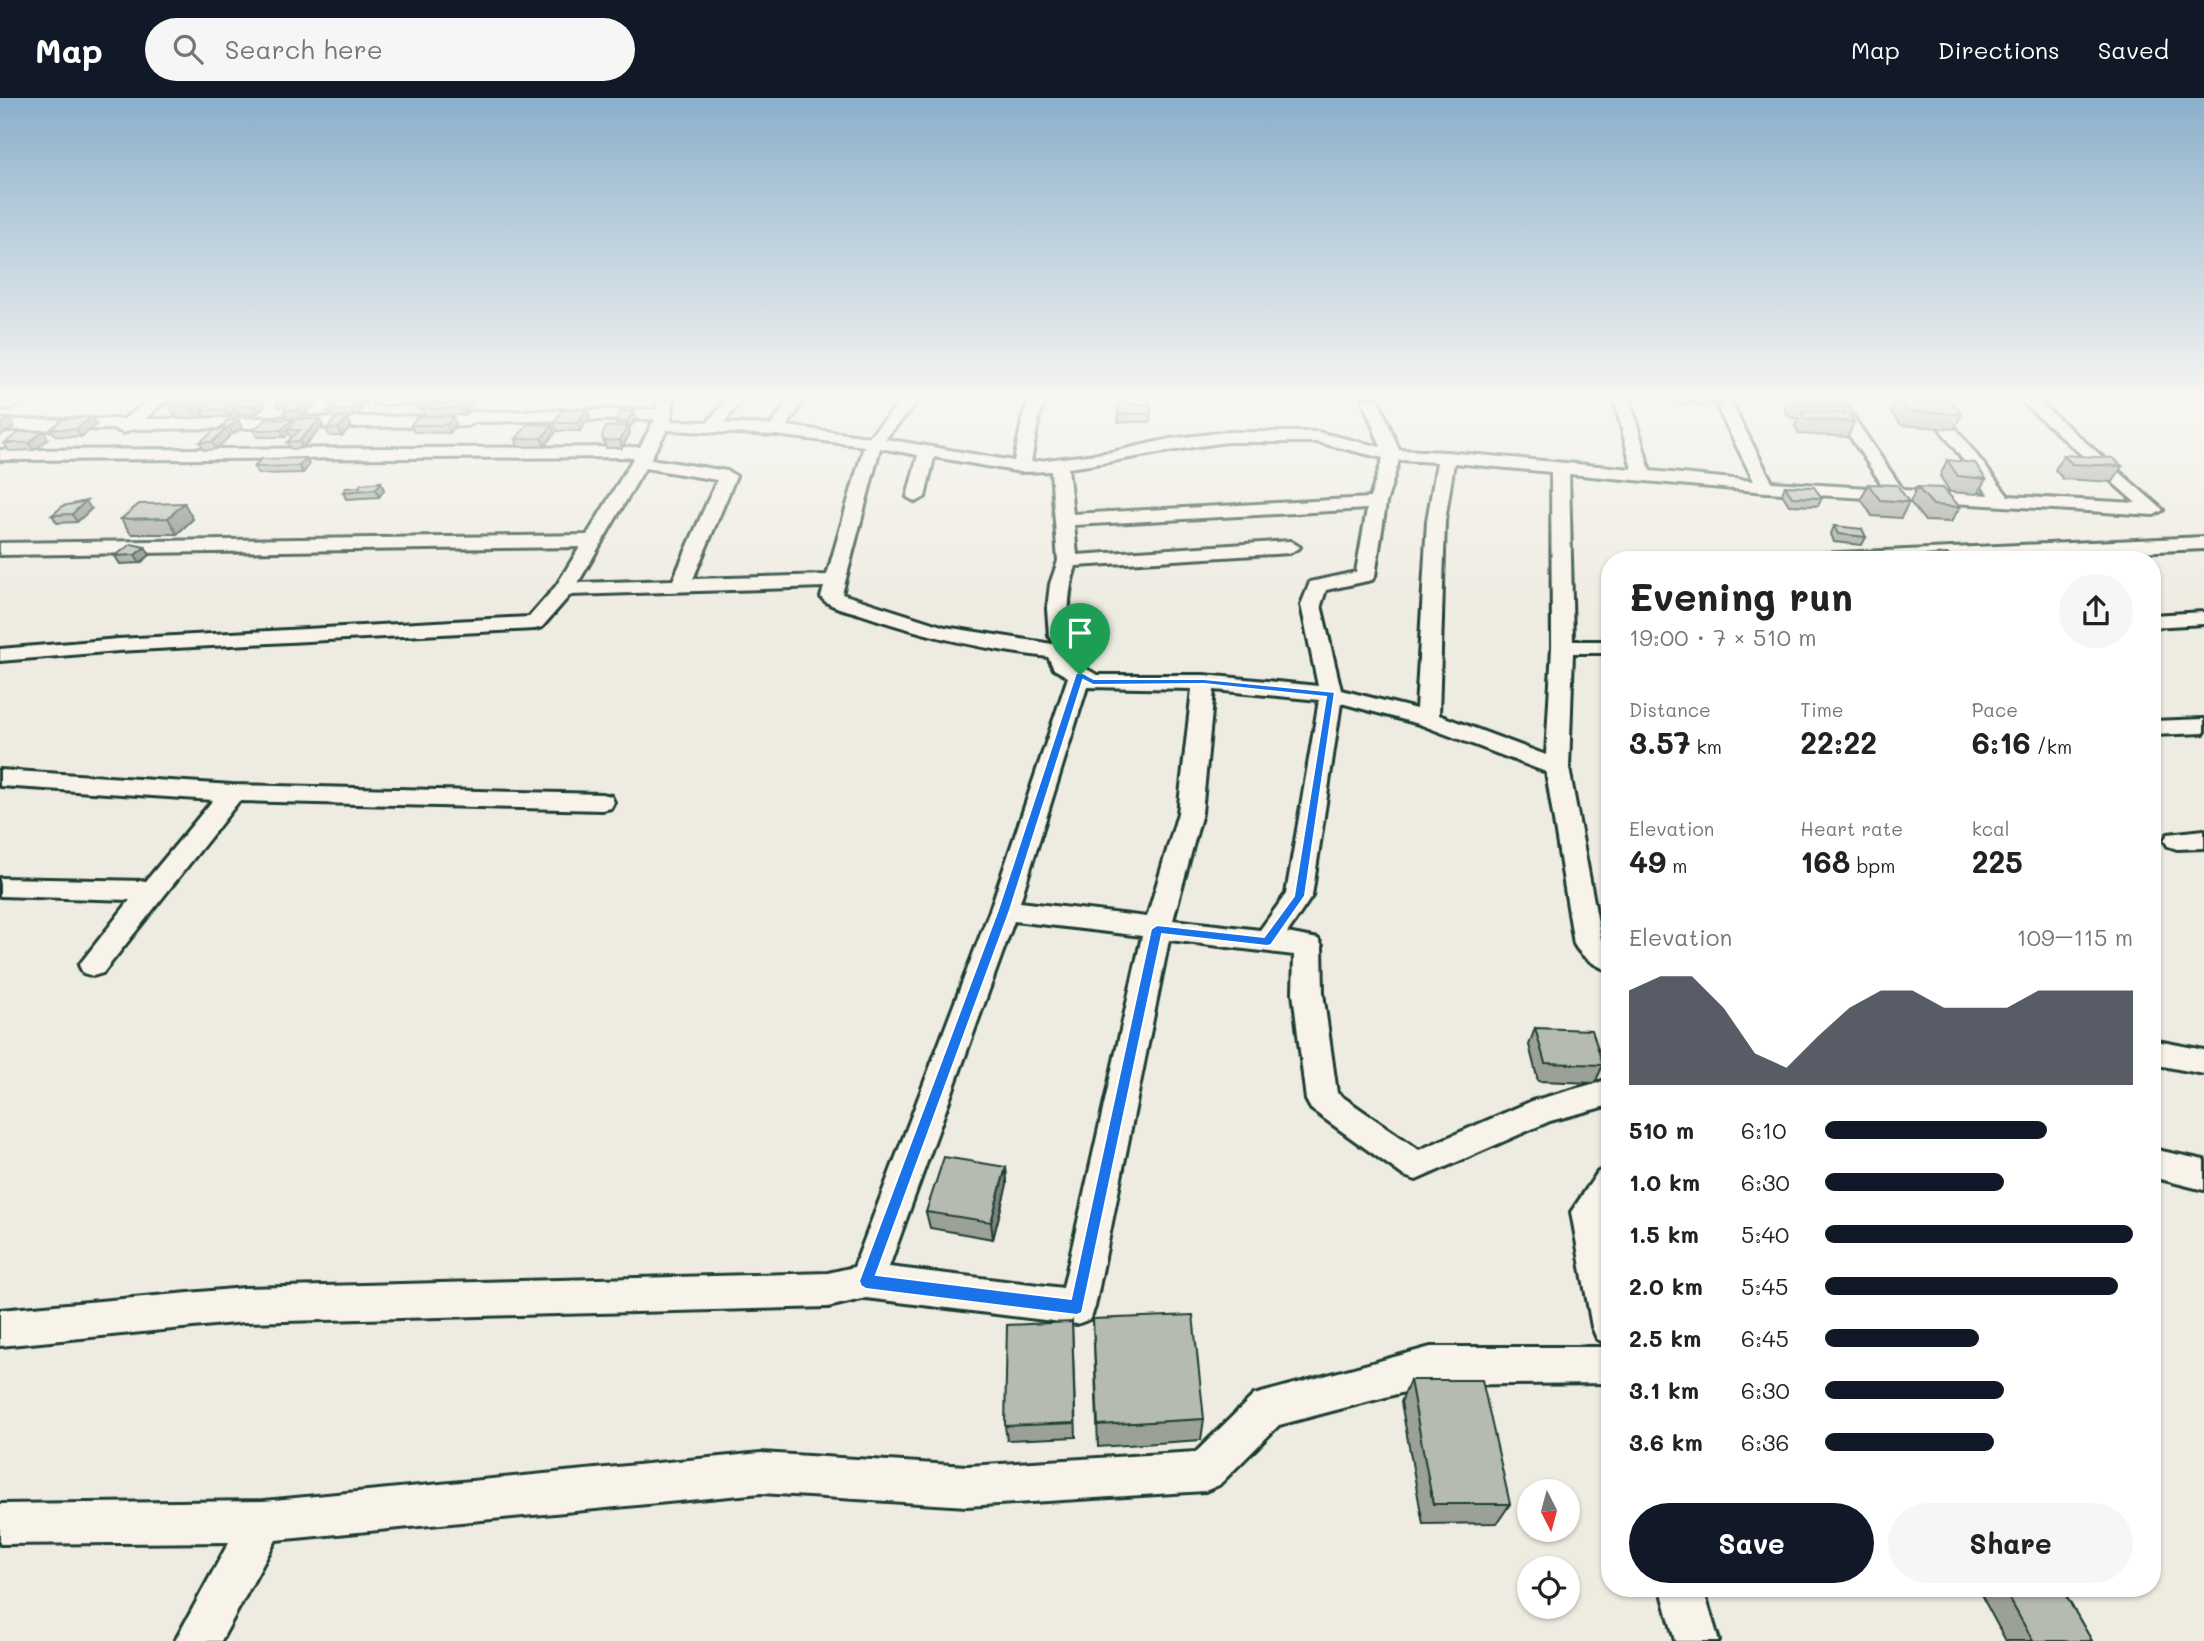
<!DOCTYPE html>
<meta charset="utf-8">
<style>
:root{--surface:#fff;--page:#f6f6f6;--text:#222;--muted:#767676;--accent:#111827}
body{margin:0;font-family:Mali,sans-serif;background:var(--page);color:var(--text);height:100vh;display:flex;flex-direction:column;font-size:26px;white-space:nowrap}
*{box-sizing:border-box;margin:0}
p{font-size:23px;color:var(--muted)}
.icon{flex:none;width:38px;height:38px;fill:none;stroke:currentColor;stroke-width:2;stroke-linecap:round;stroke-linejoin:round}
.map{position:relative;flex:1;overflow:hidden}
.drawer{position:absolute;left:1601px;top:453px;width:560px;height:1046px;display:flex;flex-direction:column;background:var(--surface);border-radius:28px;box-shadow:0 2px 5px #0004}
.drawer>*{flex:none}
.needle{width:46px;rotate:174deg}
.buttons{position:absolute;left:1517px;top:1381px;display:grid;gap:14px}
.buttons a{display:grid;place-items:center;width:63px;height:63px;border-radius:50%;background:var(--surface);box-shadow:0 2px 5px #0004;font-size:35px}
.pin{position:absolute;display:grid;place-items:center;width:60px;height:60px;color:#fff;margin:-72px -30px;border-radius:50% 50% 50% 0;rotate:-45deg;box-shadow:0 0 7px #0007}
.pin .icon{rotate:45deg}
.round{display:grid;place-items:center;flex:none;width:74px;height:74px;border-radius:37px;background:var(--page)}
.overview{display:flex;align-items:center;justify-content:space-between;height:119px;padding:0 28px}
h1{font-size:38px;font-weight:800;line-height:52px}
.figures{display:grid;grid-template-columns:repeat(3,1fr);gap:10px;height:119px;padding:7px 28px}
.figures div{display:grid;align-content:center}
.figures b{font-size:30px;font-weight:800}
.figures small{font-size:19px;font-weight:400}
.figures p{font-size:19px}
.chart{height:196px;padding:14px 28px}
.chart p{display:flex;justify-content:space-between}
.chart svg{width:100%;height:126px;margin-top:7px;fill:var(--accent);opacity:.7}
.action{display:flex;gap:14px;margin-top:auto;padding:14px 28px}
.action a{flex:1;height:80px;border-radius:42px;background:var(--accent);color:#fff;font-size:28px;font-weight:800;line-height:80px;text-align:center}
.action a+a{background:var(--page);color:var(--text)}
ul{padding:0 28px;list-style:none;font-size:23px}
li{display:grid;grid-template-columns:112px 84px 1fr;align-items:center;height:52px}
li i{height:18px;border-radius:9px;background:var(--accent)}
header{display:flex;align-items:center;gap:42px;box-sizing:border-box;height:98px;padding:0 35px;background:var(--accent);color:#fff}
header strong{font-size:33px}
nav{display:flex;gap:38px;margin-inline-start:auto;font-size:24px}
.search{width:490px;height:63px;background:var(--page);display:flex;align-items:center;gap:18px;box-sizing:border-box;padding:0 24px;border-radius:38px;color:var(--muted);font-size:26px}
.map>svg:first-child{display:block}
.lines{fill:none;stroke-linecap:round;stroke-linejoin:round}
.minor-casing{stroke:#1f3d34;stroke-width:6}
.primary-casing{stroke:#1f3d34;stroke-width:6}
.minor{fill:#f7f3e8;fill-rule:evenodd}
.primary{fill:#f7f3e8;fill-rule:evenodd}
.wall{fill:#9ca197;stroke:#1f3d34;stroke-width:2}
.shaded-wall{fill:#7f837b;stroke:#1f3d34;stroke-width:2}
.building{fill:#b5bbb0;stroke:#1f3d34;stroke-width:2}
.route{fill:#1a73e8;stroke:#fff;stroke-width:2;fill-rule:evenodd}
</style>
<header>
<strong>Map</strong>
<div class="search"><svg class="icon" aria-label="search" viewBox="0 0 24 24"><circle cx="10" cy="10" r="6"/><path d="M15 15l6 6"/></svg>Search here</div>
<nav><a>Map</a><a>Directions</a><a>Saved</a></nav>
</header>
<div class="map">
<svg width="2204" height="1543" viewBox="0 0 2204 1543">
<rect width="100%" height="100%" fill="#eeece1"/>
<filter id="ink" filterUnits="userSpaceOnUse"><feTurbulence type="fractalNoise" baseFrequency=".0143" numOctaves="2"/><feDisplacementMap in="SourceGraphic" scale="14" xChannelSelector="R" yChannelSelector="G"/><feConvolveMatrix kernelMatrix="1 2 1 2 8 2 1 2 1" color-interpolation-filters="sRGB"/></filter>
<g filter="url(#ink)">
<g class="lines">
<!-- minor casing -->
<g class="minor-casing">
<g id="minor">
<path d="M150,301H168L145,321L464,318L471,314L656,311L658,301H674L671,323L708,324L726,301H742L724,325L771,327L789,301H805L787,328L869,339L903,301H920L885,341L1014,363L1023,318L1031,301H1047L1039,318L1031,364L1112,354L1170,341L1227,334H1317L1381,349L1362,301H1378L1399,352L1446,354L1632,371L1614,301H1630L1650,373L1754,383L1713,301H1729L1772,384L1885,391L1825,301H1841L1903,392L1989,397L1940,331L1948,326L1954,328L2008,398L2136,405L2019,301H2036L2163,412L2154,417L1766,394L1569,376L1573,543H1610V555H1573L1569,670L1601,841L1610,847V873C1596,868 1581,859 1574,846L1546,674L1419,626L1341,605L1312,798L1287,835L1318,841L1322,848L1323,895L1337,995L1419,1052L1532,1003L1610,981V1007L1550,1023L1416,1082L1404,1078L1311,1011L1306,1002L1293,895L1294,857L1169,842L1095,1209L1090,1221L1077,1226L866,1200L828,1209L244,1224L0,1248V1212L244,1190L828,1175L854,1169L990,812L1068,579L1054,571L1048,559C984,552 921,537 860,516C848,512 828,509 821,499L824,489L570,497L542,529L535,531L118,553L0,563V551L118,541L529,519L556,488L580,449L0,457V445L587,437L634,359L0,362V352L640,349L655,321L475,324L467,328L132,331L123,335L115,331L0,332V322L124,321ZM667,332L776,337L864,348L827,477L693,481L736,378L727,373L650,361ZM1227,344H1317L1383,360L1370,400L1073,416L1068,370C1121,363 1173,351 1227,344ZM880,350L918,357L907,399L916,404L925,399L934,359L1021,374L1051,373L1058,463L1050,486L1047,511L1049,538L1053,542H1067L1071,538C1067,513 1068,492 1076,468L1290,455L1300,449L1290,443L1077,457L1074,427L1367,411L1356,474L1310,484L1301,507L1318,588L1204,577H1097L1071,562L1065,548L945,529L842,496ZM1399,362L1437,364L1427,423L1416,611L1341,592L1321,507L1326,492L1372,482L1375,478L1386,405ZM1454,365L1551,374L1552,549L1546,657L1439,617L1445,423ZM645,370L717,382L673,482L578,485ZM1087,589L1192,591L1178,715L1147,819L1020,804ZM1214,592L1319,602L1286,796L1260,832L1173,822L1202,715ZM1014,823L1142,838L1063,1190L889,1169Z"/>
<path d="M2204,439V451L1947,462H1806L1816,456Z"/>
<path d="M2204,514V526L2152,529V517Z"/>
<path d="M2204,621V635L2152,637V623Z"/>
<path d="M0,672L232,687L602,696L611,698L614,704L611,710L602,712L239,703L103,875L93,878L83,875L79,867L130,802L0,798V780L146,783L213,702L0,688Z"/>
<path d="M2204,732V750L2177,751L2168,748L2164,742L2168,736Z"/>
<path d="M2152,942L2204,952V976L2152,966Z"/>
<path d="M2152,1051L2204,1062V1092L2152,1079Z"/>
<path d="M1610,1069V1111L1606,1117L1610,1139V1247L1597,1241L1592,1229L1571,1114L1598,1074Z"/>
<path d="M1431,1249H1610V1285L1431,1287L1279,1327L1219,1387L1205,1393L967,1408L761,1395L276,1442L221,1543H175L229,1444L0,1446V1406L264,1403L761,1355L967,1368L1196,1354L1254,1297Z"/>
<path d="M1661,1491H1703L1719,1543H1675Z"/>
</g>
</g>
<!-- primary casing -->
<g class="primary-casing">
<path id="primary" d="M0,301H26L22,306L0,313Z"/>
</g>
<!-- minor -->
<use href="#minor" class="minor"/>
<!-- primary -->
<use href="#primary" class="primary"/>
</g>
<!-- wall -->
<g class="wall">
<path d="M176,301H261L265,308L258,315L236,316L235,313L228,319H205L203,316L198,320L177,321L169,306Z"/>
<path d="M275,301H321L313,308H308L310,311L301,319L287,320L284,313L287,308L278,309Z"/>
<path d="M329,301H471L472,305L466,311V312L462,317L425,318L423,312H418L415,306L414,307L374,308L371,301L366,307H362L363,310L354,319L332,320L328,313L332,308Z"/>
<path d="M1674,301H1723L1720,308L1676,305Z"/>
<path d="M1788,301H1841L1846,309L1844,316L1854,324L1848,339L1799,336L1795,328L1798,320H1790L1784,310Z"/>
<path d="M1895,301H1935L1962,316L1954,331L1901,327L1890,313Z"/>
<rect x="1118" y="306" width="32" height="18"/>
<path d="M587,311L590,319L580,333H557L554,325Z"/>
<path d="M634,313L636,321L629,331L630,335L622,350H606L602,339L617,328L616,325Z"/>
<path d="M348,320L351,328L342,338H330L326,331Z"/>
<path d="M320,321L323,328L302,350L291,351L287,344L292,339H291L289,335L285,339H257L253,332Z"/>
<path d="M238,322L242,330L233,336L229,337L230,338L216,351L204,352L200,344L221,331L220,330Z"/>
<path d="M456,326L450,335L414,334L411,327Z"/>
<path d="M96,327L81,339L56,338L51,331Z"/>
<path d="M43,333L48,341L34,352L9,353L4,345Z"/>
<path d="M555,335L544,348L518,349L516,341Z"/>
<path d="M2063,357L2122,368L2113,384L2063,381L2055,372Z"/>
<path d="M306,360L309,367L303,375L258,376L254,369Z"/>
<path d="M1947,362L1986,381L1977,396L1950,394L1940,378Z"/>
<path d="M381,384L384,392L379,399L346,401L343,394Z"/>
<path d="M1868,386L1909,404L1901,420L1872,418L1861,401Z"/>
<path d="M1785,388L1822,400L1818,408L1789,407L1782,396Z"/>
<path d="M1917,389L1960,409L1951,424L1925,423L1910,404Z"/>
<path d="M184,405L193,421L177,436H131L121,421Z"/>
<path d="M91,411L77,424L57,425L52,417Z"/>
<path d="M1834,428L1866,439L1862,447L1834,444L1831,436Z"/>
<path d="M145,449L150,457L140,465L120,466L115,458Z"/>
<path d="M1535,930L1603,967L1595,985L1538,983L1529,947Z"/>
<path d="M1006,1069L1007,1086L993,1141L930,1130L926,1114Z"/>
<path d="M1093,1221L1204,1321L1201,1342L1098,1349Z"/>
<path d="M1072,1224L1076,1339L1007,1342L1005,1328Z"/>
<path d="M1410,1282L1510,1406L1497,1425L1423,1426L1401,1304Z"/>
<path d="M1978,1491H2062L2092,1543H2006Z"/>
</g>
<!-- shaded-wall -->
<g class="shaded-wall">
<path d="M196,301H212L214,306L201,312L203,316L198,320L190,306Z"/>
<path d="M261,301L265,308L258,315L254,308Z"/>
<path d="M310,301H321L313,308Z"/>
<path d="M363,301H371L366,307Z"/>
<path d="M411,301H421L415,305V306L414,307Z"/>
<path d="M466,301H471L472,305L467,311L464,303Z"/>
<path d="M235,302L238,308L233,309L235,313L228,319L224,311Z"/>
<path d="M360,303L363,310L354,319L351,312Z"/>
<path d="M306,304L310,311L301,319L297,312Z"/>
<path d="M464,305L466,312L462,317L459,310Z"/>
<path d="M587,311L590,319L580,333L578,325Z"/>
<path d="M634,313L636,321L629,331L630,335L622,350L620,342L628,328L627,324Z"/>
<path d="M453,318L456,326L450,335L447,327Z"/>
<path d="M92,319L96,327L81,339L76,331Z"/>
<path d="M348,320L351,328L342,338L338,330Z"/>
<path d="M9,321L14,329L0,338V327Z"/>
<path d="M293,321L297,328L287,332L289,335L285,339L281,332Z"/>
<path d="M320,321L323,328L302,350L299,343Z"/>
<path d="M238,322L242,330L233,336L229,329Z"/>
<path d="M552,327L555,335L544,348L542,340Z"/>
<path d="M226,331L230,338L216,351L212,344Z"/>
<path d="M43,333L48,341L34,352L29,345Z"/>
<path d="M306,360L309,367L303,375L299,368Z"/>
<path d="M381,384L384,392L379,399L376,391Z"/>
<path d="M86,403L91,411L77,424L72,416Z"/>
<path d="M184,405L193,421L177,436L168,420Z"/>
<path d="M145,449L150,457L140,465L135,457Z"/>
<path d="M1006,1069L1007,1086L993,1141L991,1124Z"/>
</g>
<!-- building -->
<g class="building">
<path d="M176,301H196L190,306H169Z"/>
<path d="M261,301L254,308L233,309L241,302Z"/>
<path d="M418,301H466L464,303L415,305Z"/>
<path d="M1793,301H1841L1846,309L1795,305Z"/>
<path d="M1898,301L1950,302L1962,316L1907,313Z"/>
<path d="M235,302L224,311L201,312L211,303Z"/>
<path d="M360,303L351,312L328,313L336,304Z"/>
<path d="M306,304L297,312L284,313L289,305Z"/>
<path d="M464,305L459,310L422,311L428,306Z"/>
<path d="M1118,306H1150L1151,316H1118Z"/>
<path d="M587,311L578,325H554L562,312Z"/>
<path d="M621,313H634L627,324L616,325Z"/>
<path d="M1801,313L1849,316L1854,324L1805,321Z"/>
<path d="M453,318L447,327H411L417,319Z"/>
<path d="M92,319L76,331H51L62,321Z"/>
<path d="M337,320H348L338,330L326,331Z"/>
<path d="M0,321H9L0,327Z"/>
<path d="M293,321L281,332H253L265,322Z"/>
<path d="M298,321H320L299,343L287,344L300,332H287Z"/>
<path d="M228,322H238L229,329L220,330Z"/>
<path d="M528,326L552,327L542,340L516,341Z"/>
<path d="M628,328L620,342L604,343L602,339L606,329Z"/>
<path d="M226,331L212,344H200L215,332Z"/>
<path d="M43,333L29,345H4L20,334Z"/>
<path d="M2063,357L2113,360L2122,368L2072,366Z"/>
<path d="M306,360L299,368L254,369L261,361Z"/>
<path d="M1947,362L1975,365L1986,381L1958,378Z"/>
<path d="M381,384L376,391L343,394L346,390L359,389L361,386Z"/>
<path d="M1868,386L1897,387L1909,404L1880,402Z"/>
<path d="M1785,388L1814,389L1822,400L1792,399Z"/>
<path d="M1917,389L1943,390L1960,409L1933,407Z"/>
<path d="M86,403L72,416L52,417L63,408Z"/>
<path d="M184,405L168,420L121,421L139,406Z"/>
<path d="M1834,428L1862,431L1866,439L1838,436Z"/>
<path d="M131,446L145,449L135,457L115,458Z"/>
<path d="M1947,456L1954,462H1929L1924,458Z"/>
<path d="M1535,930L1592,932L1603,967L1545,965Z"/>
<path d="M944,1059L1006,1069L991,1124L926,1114Z"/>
<path d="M1193,1217L1204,1321L1098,1327L1093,1221Z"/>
<path d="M1072,1224L1075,1325L1005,1328L1007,1227Z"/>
<path d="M1410,1282H1482L1510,1406H1433Z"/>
<path d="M2004,1491H2062L2092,1543H2033Z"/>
</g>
</g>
<!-- sky -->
<linearGradient id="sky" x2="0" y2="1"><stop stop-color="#8bb0cb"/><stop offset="0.58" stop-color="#f7f6f2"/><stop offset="1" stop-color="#f7f6f2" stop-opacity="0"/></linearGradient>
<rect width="2204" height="517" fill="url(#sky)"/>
<!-- route -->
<path class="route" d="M1076,575H1083L1094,581H1204L1335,594L1305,798L1271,847L1267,848L1162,836L1082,1215L1077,1217L866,1191L861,1188L859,1183L998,812ZM1083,582L1093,587L1204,586L1326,599L1294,798L1264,839L1157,827L1151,831L1071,1201L876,1177L1010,812Z"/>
</svg>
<div class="buttons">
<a><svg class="needle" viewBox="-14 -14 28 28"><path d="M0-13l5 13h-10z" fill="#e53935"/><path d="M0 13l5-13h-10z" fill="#767676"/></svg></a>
<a><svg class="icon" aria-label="locate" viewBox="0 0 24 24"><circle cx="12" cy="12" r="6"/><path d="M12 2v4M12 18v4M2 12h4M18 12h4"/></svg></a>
</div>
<div class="pin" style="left:1080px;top:577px;background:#1e9e55"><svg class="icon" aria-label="arrive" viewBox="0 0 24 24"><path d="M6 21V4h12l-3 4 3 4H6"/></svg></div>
<section class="drawer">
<div class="overview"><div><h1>Evening run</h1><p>19:00 · 7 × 510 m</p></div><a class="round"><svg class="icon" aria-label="share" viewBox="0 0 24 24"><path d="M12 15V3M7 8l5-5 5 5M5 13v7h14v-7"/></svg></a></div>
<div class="figures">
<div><p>Distance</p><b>3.57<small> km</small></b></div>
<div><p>Time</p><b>22:22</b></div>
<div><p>Pace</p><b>6:16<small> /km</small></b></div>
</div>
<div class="figures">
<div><p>Elevation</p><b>49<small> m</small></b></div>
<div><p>Heart rate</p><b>168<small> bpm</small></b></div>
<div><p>kcal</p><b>225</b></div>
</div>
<div class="chart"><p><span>Elevation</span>109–115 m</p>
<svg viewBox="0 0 160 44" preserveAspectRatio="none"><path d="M0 44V11L10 6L20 6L30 17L40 33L50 38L60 27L70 17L80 11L90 11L100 17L110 17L120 17L130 11L140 11L150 11L160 11V44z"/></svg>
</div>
<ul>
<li><b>510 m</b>6:10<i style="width:72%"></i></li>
<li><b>1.0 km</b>6:30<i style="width:58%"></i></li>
<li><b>1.5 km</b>5:40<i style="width:100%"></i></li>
<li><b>2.0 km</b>5:45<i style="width:95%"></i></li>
<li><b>2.5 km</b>6:45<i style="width:50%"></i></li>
<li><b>3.1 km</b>6:30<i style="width:58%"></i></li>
<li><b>3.6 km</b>6:36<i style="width:55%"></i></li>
</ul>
<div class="action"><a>Save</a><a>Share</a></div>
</section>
</div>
